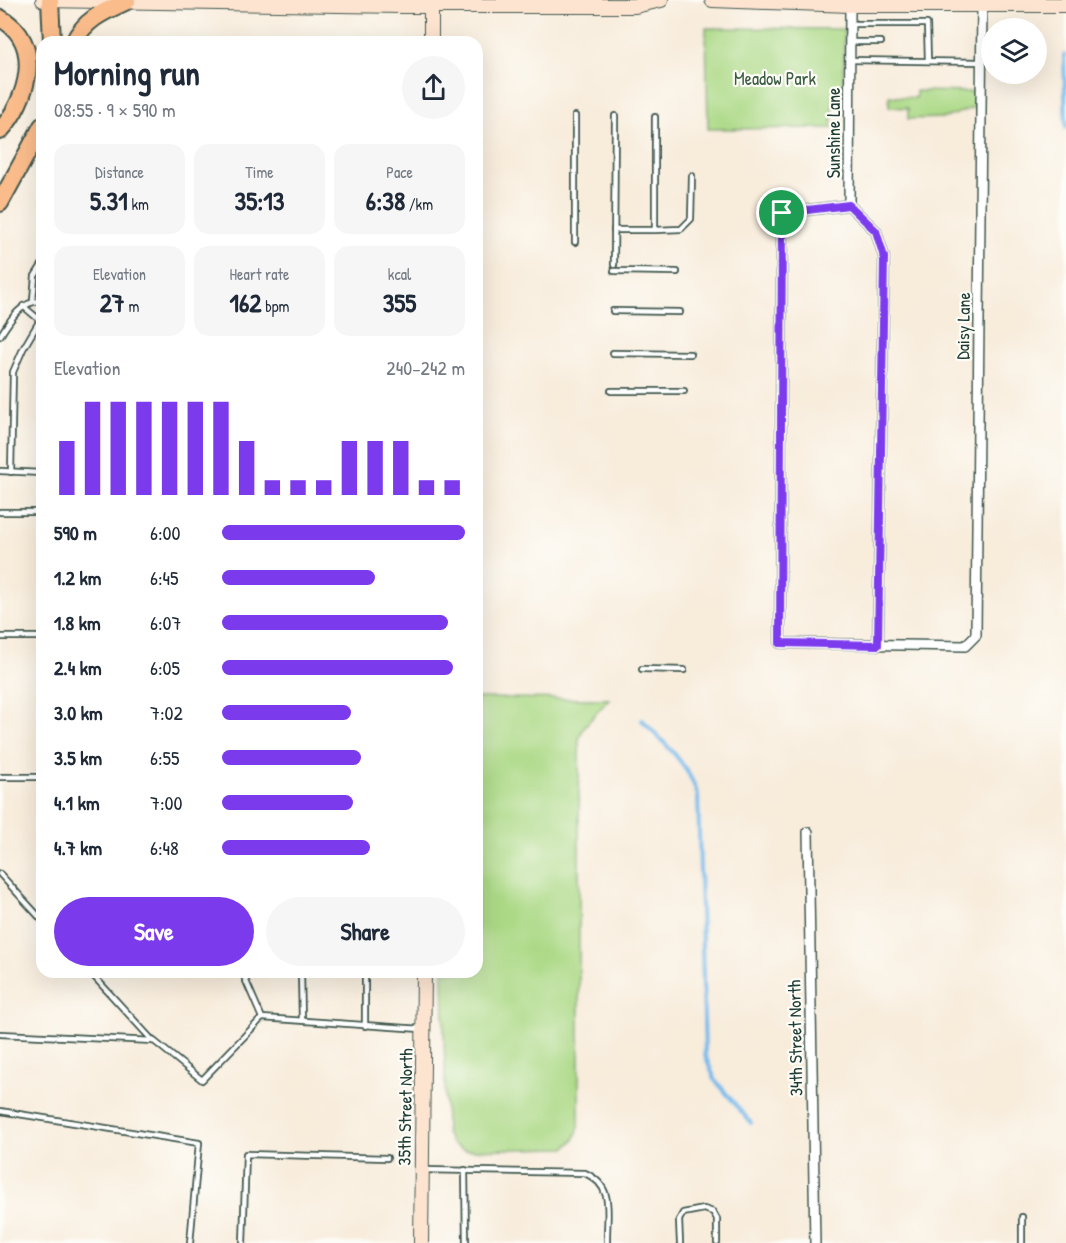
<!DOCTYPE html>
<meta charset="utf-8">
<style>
:root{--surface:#fff;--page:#f6f6f7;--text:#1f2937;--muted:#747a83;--accent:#7c3aed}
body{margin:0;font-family:"Patrick Hand",sans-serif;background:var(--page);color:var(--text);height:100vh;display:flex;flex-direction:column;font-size:22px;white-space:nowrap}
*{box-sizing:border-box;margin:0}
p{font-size:20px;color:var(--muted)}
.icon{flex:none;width:33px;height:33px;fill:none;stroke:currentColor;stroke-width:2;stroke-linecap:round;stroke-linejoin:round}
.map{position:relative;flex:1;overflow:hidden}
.sheet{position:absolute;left:36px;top:36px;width:447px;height:942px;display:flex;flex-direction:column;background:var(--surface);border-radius:18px;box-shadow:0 6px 24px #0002}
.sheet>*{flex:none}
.fabs{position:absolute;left:981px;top:18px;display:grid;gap:12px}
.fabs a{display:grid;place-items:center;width:66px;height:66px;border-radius:50%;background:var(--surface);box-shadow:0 6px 24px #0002;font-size:30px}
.pin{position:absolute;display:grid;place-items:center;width:51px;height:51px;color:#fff;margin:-26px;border:3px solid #fff;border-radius:50%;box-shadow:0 2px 6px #0007}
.round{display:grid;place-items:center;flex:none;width:63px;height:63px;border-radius:32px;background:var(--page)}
.head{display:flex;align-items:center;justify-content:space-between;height:102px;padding:0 18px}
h1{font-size:33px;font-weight:700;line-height:45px}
.figures{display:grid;grid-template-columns:repeat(3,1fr);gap:9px;height:102px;padding:6px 18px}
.figures div{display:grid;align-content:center;border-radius:15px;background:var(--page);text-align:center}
.figures b{font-size:26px;font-weight:700}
.figures small{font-size:16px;font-weight:400}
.figures p{font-size:16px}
.chart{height:168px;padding:12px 18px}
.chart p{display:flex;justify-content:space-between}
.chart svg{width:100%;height:108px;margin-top:6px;stroke:var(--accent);stroke-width:6}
.button{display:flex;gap:12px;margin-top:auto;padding:12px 18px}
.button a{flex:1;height:69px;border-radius:36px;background:var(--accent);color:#fff;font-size:24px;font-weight:700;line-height:69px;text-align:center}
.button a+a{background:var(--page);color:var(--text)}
ul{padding:0 18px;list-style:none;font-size:20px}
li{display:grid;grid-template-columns:96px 72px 1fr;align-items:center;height:45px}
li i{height:15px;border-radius:8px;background:var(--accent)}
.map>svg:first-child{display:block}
.green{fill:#acd986;stroke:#668b5d;stroke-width:1.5}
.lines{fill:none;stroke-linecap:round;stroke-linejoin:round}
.stream{stroke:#73b9ea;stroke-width:4}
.lane-casing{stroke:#40574d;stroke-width:8}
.street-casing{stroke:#40574d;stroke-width:12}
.secondary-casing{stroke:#40574d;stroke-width:16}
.highway-casing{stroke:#40574d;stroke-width:20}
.lane{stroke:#fff;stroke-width:4.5}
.street{stroke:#fff;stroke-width:9}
.secondary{stroke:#fde4d1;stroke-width:14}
.highway{stroke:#fabc8b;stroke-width:16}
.route-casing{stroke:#fff;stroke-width:12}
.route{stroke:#7c3aed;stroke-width:8}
.labels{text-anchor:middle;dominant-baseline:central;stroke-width:4.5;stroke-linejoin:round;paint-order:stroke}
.park-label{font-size:18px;fill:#3b5c44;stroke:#fdfcf7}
.street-label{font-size:18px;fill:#1f3d34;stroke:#fdfcf7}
</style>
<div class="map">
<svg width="1066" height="1243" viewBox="0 0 1066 1243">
<rect width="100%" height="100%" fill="#fdfcf7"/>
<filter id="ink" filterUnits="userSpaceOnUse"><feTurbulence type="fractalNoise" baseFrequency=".0167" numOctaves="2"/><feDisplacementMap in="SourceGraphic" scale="12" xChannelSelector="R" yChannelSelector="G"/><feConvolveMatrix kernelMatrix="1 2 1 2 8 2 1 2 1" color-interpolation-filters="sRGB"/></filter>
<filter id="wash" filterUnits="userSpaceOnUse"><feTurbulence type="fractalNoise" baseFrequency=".008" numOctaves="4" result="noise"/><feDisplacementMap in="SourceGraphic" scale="24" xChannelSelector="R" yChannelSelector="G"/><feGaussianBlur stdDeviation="1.35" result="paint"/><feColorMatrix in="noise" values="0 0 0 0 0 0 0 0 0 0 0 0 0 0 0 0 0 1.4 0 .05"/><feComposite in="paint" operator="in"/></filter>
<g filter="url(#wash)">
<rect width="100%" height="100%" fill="#f8ecdb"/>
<!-- green -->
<g class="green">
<path d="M706,28L844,29L843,96H833L832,128L708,129Z"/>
<path d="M916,91L974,92L975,107L945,118L908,119V108L889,107V96L916,98Z"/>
<path d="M477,698L609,699L584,727L579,739V1127L574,1140L565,1148L464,1150L452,1144L446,1133L443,972H477Z"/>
</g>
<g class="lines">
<!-- stream -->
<g class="stream">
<path d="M1064,55L1066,128"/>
<path d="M642,720C665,744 689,764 698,796L705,1055L715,1080L751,1123"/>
</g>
</g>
</g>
<g filter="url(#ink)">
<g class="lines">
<!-- lane casing -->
<g class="lane-casing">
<g id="lane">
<path d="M850,24H927L928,61"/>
<path d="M366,40L395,42"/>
<path d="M322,42L327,40"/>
<path d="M850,42H881"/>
<path d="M850,60L982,62"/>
<path d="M614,230H655V117"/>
<path d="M655,230L681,229L691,219L692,176"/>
<path d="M575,242V116"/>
<path d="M614,265L615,116"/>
<path d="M614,271L677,272"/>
<path d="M33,300L35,276L42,265"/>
<path d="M23,306L42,322"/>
<path d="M613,311L680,312"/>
<path d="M0,336C10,320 22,300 42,301"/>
<path d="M613,353L690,354"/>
<path d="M611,391H684"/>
<path d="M0,471L42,473"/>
<path d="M11,472L13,372L23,349L40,320"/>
<path d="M0,512H42"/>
<path d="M0,637H42"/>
<path d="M642,669L684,670"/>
<path d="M0,777H42"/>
<path d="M0,874L42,920"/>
<path d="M90,972L153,1041"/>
<path d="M242,972L262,1018L421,1029"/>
<path d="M301,972L302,1020"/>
<path d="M365,972V1026"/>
<path d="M0,1034L154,1041L202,1080L262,1018"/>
<path d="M0,1111L199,1143L190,1243"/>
<path d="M423,1170L585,1173C616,1187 606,1214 607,1243"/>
<path d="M465,1170L466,1243"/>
<path d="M243,1243L246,1154L387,1158"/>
<path d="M680,1243L679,1220L683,1213L704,1209L713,1212L717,1219V1243"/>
<path d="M1022,1243V1217"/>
</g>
</g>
<!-- street casing -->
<g class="street-casing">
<g id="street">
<path d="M850,5L849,205L876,231L884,257L878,645"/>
<path d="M849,205L782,213L780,643L965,646L976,635L982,5"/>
<path d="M808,832L815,1243"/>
</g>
</g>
<!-- secondary casing -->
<g class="secondary-casing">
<g id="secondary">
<path d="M43,0L401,6H635L661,0"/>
<path d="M712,0L850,5H1066"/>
<path d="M431,42V0"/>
<path d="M421,1243L424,972"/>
</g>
</g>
<!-- highway casing -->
<g class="highway-casing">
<g id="highway">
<path d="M50,0L52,42"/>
<path d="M0,18C45,42 28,100 0,131"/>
<path d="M74,42C85,19 105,11 127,1"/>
<path d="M0,203L42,126"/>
</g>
</g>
<!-- lane -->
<use href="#lane" class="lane"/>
<!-- street -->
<use href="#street" class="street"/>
<!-- secondary -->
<use href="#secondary" class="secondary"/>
<!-- highway -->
<use href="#highway" class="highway"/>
</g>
</g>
<g class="lines" filter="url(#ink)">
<!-- route casing -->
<g class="route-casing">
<path id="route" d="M849,205L876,231L884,257L878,645L780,643L782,213Z"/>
</g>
<!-- route -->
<use href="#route" class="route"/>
</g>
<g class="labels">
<!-- park labels -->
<g class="park-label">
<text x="775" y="78">Meadow Park</text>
</g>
<!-- street labels -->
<g class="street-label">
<text transform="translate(833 133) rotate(-90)">Sunshine Lane</text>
<text transform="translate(963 326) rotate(-89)">Daisy Lane</text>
<text transform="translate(795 1038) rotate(-91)">34th Street North</text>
<text transform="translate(405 1107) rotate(-89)">35th Street North</text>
</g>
</g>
</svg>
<div class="fabs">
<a><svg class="icon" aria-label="layers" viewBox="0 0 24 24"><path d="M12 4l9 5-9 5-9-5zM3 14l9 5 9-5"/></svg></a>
</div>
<div class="pin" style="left:782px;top:213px;background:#1e9e55"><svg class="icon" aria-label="arrive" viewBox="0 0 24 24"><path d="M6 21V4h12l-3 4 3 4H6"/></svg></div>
<section class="sheet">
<div class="head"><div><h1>Morning run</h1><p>08:55 · 9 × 590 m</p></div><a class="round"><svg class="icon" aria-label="share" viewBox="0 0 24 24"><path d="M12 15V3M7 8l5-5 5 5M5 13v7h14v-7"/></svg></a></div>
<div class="figures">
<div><p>Distance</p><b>5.31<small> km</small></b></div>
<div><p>Time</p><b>35:13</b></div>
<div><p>Pace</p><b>6:38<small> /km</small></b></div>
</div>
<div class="figures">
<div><p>Elevation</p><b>27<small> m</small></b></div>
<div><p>Heart rate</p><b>162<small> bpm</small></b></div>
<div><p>kcal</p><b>355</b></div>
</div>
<div class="chart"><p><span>Elevation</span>240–242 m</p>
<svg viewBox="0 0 160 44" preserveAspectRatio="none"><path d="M5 44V22M15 44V6M25 44V6M35 44V6M45 44V6M55 44V6M65 44V6M75 44V22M85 44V38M95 44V38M105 44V38M115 44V22M125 44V22M135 44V22M145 44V38M155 44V38"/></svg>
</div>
<ul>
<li><b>590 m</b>6:00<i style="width:100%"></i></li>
<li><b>1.2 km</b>6:45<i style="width:63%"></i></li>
<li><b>1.8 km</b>6:07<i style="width:93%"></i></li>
<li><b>2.4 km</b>6:05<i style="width:95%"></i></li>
<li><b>3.0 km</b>7:02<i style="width:53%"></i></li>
<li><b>3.5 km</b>6:55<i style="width:57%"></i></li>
<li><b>4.1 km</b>7:00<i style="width:54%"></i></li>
<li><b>4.7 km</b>6:48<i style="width:61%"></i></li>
</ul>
<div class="button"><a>Save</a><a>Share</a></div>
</section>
</div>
